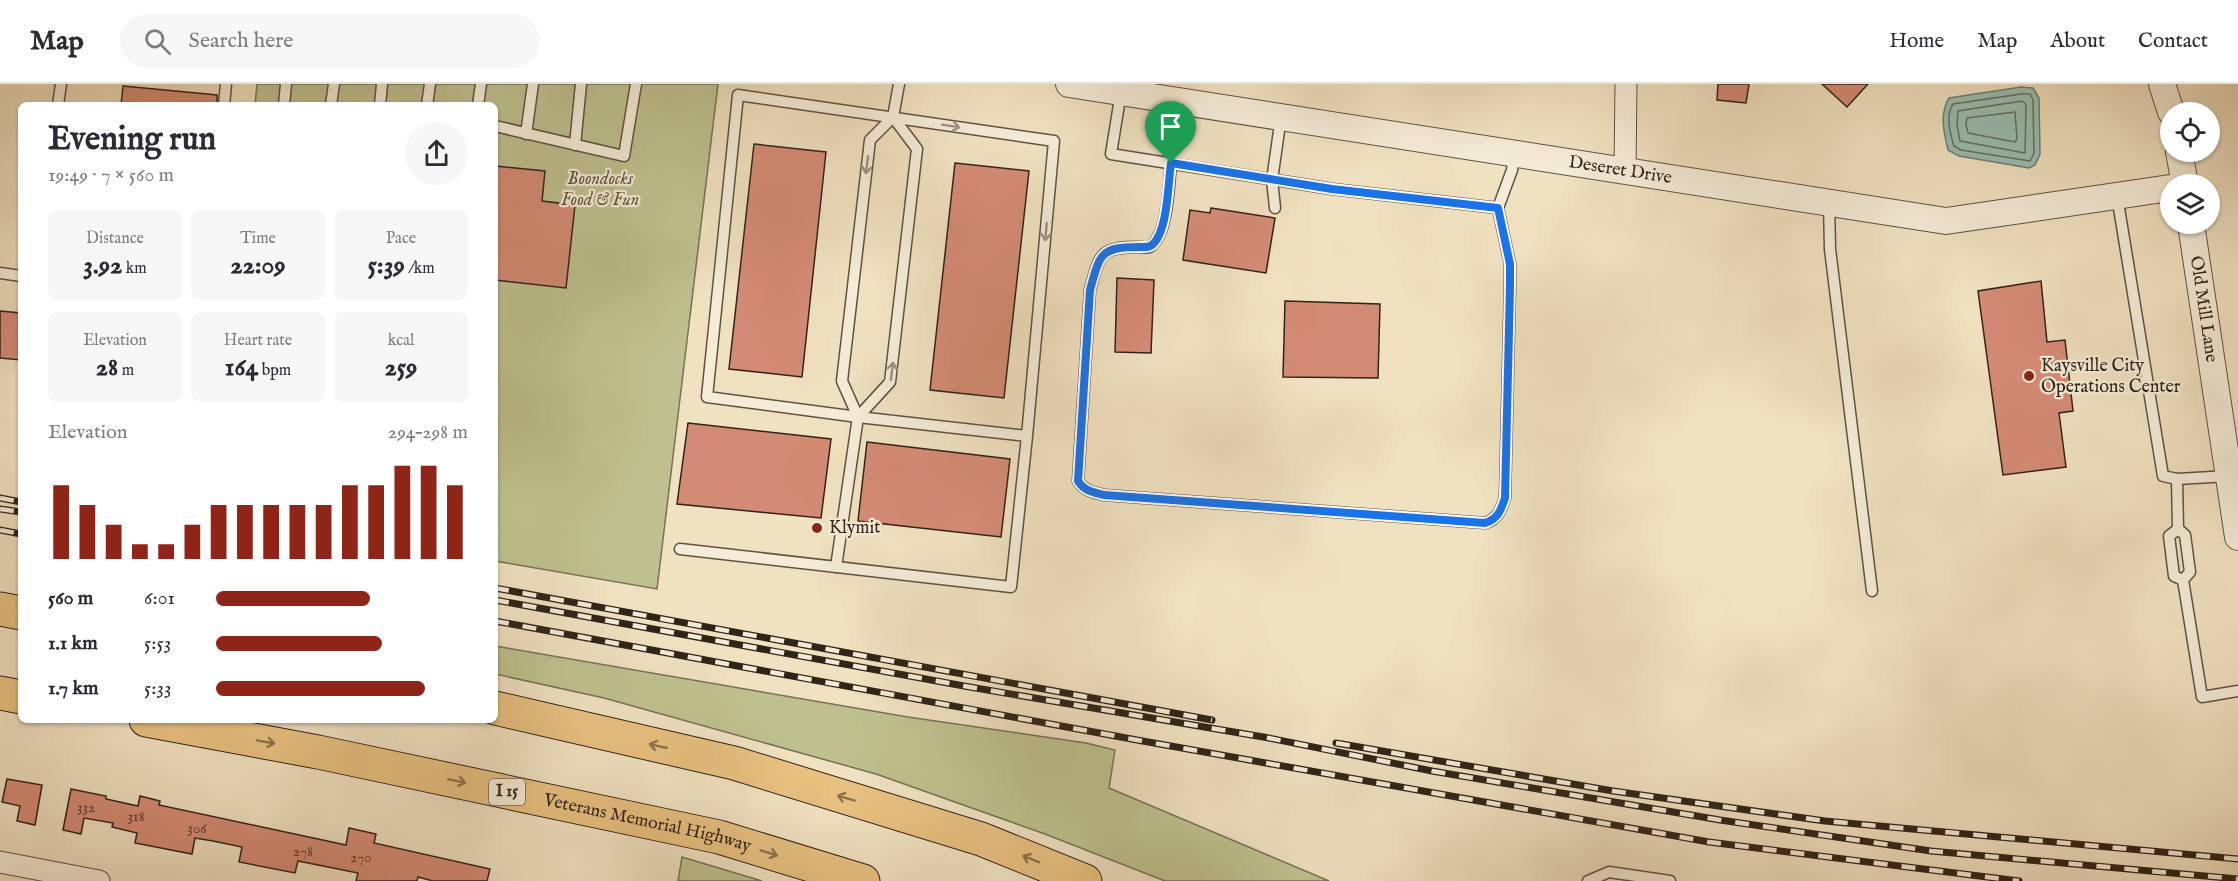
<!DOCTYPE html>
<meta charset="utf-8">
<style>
:root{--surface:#fff;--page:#f7f7f7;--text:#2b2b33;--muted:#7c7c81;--line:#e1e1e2;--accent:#8f2418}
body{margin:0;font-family:"IM FELL English",serif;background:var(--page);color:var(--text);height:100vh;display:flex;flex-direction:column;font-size:22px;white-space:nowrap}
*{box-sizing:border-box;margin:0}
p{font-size:20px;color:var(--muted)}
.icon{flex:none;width:33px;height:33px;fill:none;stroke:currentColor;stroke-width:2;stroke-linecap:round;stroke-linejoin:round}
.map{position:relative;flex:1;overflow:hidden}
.details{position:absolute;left:18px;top:18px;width:480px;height:621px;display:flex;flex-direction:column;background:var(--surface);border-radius:9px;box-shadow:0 2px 4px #0004}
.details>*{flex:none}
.buttons{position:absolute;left:2160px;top:18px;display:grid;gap:12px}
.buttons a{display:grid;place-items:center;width:60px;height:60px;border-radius:50%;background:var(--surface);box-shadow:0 2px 4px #0004;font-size:30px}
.pin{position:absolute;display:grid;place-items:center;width:51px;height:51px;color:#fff;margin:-62px -26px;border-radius:50% 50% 50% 0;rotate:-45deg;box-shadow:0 0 6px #0007}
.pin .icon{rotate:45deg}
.round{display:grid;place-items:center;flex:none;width:63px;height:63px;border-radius:32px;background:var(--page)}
.headline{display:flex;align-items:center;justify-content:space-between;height:102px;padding:0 30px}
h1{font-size:33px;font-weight:700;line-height:45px}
.stats{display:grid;grid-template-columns:repeat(3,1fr);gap:9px;height:102px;padding:6px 30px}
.stats div{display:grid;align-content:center;border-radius:9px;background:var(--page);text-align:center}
.stats b{font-size:26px;font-weight:700}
.stats small{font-size:16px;font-weight:400}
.stats p{font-size:16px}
.chart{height:168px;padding:12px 30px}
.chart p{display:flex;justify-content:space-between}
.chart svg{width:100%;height:108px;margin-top:6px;stroke:var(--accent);stroke-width:6}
ul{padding:0 30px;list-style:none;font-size:20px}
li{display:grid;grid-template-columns:96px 72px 1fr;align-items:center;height:45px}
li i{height:15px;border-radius:8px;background:var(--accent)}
header{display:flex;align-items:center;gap:36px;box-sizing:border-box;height:84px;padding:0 30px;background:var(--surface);border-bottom:2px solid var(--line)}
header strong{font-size:28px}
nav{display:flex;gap:33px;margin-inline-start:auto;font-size:21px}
.search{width:420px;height:54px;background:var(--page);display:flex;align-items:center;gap:15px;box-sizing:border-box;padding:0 21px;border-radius:33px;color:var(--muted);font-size:22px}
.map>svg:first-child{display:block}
.green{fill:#bec18f;stroke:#777254;stroke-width:1.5}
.water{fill:#9abeb0;stroke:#708073;stroke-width:1.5}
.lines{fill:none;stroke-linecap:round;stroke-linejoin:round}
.shore{stroke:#657064;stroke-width:1.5}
.building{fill:#d48b75;stroke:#302318;stroke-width:1.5}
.service-casing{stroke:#605242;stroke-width:13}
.minor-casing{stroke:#605242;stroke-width:23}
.tertiary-casing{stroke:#605242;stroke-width:28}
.motorway-casing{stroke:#302318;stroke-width:35}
.service{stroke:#f5ecd7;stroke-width:10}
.minor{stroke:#f5ecd7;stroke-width:21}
.tertiary{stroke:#f5ecd7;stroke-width:26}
.motorway{stroke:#e8c080;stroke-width:33}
.rail-casing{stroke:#302318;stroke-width:7}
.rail{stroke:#f5ecd7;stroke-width:4.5;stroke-dasharray:14;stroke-linecap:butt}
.oneway{stroke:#9c9281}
.oneway2{stroke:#8c724c}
.route-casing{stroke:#fff;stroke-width:12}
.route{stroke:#1a73e8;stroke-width:8}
.poi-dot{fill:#8f2418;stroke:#f5ecd7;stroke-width:2}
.labels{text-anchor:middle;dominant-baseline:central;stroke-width:4.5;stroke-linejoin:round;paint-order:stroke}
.number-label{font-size:15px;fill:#593d2f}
.shield{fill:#f5ecd7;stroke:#6b5f51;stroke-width:1.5}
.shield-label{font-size:16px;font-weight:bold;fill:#302318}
.street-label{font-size:18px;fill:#302318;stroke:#f5ecd7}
.park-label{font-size:18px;font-style:italic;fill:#5b523c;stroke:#f5ecd7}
.poi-label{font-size:18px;fill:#302318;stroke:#f5ecd7;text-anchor:start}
</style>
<header>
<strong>Map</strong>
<div class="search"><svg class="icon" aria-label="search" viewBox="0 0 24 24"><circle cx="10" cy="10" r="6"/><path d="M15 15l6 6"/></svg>Search here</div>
<nav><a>Home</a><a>Map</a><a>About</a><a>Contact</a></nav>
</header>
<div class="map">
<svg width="2238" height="797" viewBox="0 0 2238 797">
<rect width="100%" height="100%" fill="#f0e1c1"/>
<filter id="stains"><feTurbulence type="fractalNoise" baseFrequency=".00333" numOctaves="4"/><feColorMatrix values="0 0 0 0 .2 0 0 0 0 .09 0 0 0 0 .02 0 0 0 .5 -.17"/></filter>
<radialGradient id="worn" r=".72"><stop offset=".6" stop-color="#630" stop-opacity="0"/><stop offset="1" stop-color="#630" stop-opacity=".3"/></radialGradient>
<!-- green -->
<g class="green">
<path d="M257,0H718L657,505L495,477V21H255Z"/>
<path d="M495,562L908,633L1086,659L1115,666L1109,704L1329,797H1165L1045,750L876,690L604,614L495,590Z"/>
<path d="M682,773L762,797H678Z"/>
</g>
<!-- water -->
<path class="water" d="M2021,3L2033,4L2039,14L2040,70L2035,81L2029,84L1959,72L1948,66C1944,48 1939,31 1949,14Z"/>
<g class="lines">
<!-- shore -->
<g class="shore">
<path d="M2021,10H2030L2033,16L2034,69L2030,77L1961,66L1954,62C1950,50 1945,32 1953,20Z"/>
<path d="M2022,17L2026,20L2025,69L1960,57L1957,41L1958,27Z"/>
<path d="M2015,28L2017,55L2015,58L1968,49L1966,40L1967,34Z"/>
</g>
</g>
<!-- building -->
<g class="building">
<path d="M1718,0H1749L1746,19L1717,16Z"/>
<path d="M1822,0H1868L1847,23Z"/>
<path d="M123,2L217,11V21H121Z"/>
<path d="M754,60L826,68L802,293L729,285Z"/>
<path d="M955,79L1029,87L1004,314L930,306Z"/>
<path d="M495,82L545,87L542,117L575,121L566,204L495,196Z"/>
<path d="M1211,124L1275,134L1266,189L1183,176L1190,126L1210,129Z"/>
<path d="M1117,194L1154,196L1151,269L1115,268Z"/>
<path d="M2041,197L2047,258L2065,256L2073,327L2059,329L2066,383L2003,391L1978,207Z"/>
<path d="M1285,217L1380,220L1378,294L1283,293Z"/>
<path d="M0,227L21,229V276L0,274Z"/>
<path d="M688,339L831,355L821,434L677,420Z"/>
<path d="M867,358L1010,375L1001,453L858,437Z"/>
<path d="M7,695L42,701L35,741L17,737L20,722L2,718Z"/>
<path d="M71,705L106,712V715L138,722L140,712L160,717L159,721L346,761L349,744L376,750L374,759L490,785L487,797H433L418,793L417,797H356L358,789L298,777L295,789L239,778L242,763L213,757L195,754L192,770L135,759L137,749L112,743L113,739L84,734L81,750L63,746Z"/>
</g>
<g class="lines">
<!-- service casing -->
<g class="service-casing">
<g id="service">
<path d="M1121,8L1111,70L1332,105L1498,124L1512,86L1514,70"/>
<path d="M58,21L61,0"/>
<path d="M224,21L226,0"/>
<path d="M284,21L286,0"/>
<path d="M331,21L334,0"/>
<path d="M380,21L382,0"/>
<path d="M427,21L430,0"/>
<path d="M478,21L481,0"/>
<path d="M495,42L624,72L636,0"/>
<path d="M526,50L533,0"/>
<path d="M575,61L581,0"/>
<path d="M1171,79C1169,99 1168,148 1152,161C1149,165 1144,163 1139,163C1100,163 1100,169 1090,206L1078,397C1084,407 1093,408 1104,411L1485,439C1498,435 1501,426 1505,414L1510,202V180L1498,124"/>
<path d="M2117,112L2163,392L2177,395L2229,392"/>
<path d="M1829,118L1830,165L1872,507"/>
<path d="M1275,124L1272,96L1281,33"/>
<path d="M0,189L21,192"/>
<path d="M858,333L890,298L917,65L893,33"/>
<path d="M2177,395L2178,445L2185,451L2190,488L2183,496L2174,492L2169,452L2178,445"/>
<path d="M680,465L1011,503L1027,352L1054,57L738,11L707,313L858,333L1027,352"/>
<path d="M836,483L858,333L842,297L870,56L893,33L899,0"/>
<path d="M2183,496L2202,613L2238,607"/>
<path d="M1588,797L1609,788L1670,797"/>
</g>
</g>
<!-- minor casing -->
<g class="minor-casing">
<g id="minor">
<path d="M1625,87L1626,0"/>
<path d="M0,778L99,797"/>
</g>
</g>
<!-- tertiary casing -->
<g class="tertiary-casing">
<g id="tertiary">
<path id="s1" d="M1069,0L1946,137L2170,104"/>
<path d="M2162,0L2171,28"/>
<path d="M2179,68L2185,100"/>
<path id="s2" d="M2191,140L2238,453"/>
</g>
</g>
<!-- motorway casing -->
<g class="motorway-casing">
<g id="motorway">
<path d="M0,525L21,529"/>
<path d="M0,609L21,613"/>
<path d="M495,624L734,679L981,755L1085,797"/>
<path id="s3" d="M146,636L318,668L719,753L863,797"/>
</g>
</g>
<!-- service -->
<use href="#service" class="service"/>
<!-- minor -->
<use href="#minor" class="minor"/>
<!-- tertiary -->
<use href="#tertiary" class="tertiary"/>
<!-- motorway -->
<use href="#motorway" class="motorway"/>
<!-- rail casing -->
<g class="rail-casing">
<g id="rail">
<path d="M0,414L21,418"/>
<path d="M0,425L21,428"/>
<path d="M0,446L21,450"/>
<path d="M495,504L1212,636"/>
<path d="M495,516L964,602L1269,654L1432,687L1720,736L1931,767L2238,795"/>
<path d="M495,537L1137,656L1709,758L2019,797"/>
<path d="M1336,659L1613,707L1825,737L2238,775"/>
</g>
</g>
<!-- rail -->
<use href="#rail" class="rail"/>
</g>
<!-- one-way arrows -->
<defs><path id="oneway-shaft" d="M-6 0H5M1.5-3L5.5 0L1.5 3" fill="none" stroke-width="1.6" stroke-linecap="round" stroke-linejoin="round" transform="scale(1.5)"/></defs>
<g class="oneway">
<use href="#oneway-shaft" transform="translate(951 42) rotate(9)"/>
<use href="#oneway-shaft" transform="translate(867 81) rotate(97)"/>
<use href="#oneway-shaft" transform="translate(1046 148) rotate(95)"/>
<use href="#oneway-shaft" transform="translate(892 287) rotate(-83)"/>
</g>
<g class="oneway2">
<use href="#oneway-shaft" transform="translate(266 658) rotate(10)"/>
<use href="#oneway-shaft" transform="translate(658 662) rotate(-167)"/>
<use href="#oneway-shaft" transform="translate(457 697) rotate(12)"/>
<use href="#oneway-shaft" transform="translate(846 714) rotate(-163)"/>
<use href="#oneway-shaft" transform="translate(769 769) rotate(17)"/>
<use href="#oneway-shaft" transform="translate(1031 775) rotate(-158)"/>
</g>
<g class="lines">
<!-- route casing -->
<g class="route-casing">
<path id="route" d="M1171,79L1332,105L1498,124L1510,180V202L1505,414C1501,426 1498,435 1485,439L1104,411C1093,408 1084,407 1078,397L1090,206C1100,170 1100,163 1139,163C1144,163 1148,164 1152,161C1168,148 1168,99 1171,79Z"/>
</g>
<!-- route -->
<use href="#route" class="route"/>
</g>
<!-- markers -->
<g class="poi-dot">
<circle cx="2029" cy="292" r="6"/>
<circle cx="817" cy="444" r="6"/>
</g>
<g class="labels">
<!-- number labels -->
<g class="number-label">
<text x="86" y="723">332</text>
<text x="136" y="732">318</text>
<text x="197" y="744">306</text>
<text x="303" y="767">278</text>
<text x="361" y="773">270</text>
</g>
<!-- shield labels -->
<rect class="shield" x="489" y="695" width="36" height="26" rx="4.5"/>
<g class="shield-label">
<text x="507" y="708">I 15</text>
</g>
<!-- street labels -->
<g class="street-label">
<text stroke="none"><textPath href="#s1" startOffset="558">Deseret Drive</textPath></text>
<text stroke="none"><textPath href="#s2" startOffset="86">Old Mill Lane</textPath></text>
<text stroke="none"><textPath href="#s3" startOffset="512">Veterans Memorial Highway</textPath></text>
</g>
<!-- park labels -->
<g class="park-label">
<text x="600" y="95">Boondocks<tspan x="600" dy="21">Food &amp; Fun</tspan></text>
</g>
<!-- poi labels -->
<g class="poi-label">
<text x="2041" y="282">Kaysville City<tspan x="2041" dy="21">Operations Center</tspan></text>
<text x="829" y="444">Klymit</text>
</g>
</g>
<rect width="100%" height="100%" filter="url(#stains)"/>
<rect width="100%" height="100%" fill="url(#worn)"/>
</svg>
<div class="buttons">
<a><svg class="icon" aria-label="locate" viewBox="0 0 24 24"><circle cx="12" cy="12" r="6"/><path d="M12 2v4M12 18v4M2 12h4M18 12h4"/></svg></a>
<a><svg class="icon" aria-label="layers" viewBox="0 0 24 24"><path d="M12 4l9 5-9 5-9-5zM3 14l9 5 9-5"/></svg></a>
</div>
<div class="pin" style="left:1171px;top:79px;background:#1e9e55"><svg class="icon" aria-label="arrive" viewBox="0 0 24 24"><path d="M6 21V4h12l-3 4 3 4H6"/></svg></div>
<section class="details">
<div class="headline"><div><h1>Evening run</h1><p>19:49 · 7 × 560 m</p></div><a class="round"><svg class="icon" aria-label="share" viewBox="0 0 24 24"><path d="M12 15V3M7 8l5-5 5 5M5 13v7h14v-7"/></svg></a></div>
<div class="stats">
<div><p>Distance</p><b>3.92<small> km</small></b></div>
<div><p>Time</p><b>22:09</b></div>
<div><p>Pace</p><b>5:39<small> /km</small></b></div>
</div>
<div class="stats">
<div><p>Elevation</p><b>28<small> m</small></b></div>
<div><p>Heart rate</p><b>164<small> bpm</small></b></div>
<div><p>kcal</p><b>259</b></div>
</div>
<div class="chart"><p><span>Elevation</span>294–298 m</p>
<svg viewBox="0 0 160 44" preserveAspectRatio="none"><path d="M5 44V14M15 44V22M25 44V30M35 44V38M45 44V38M55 44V30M65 44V22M75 44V22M85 44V22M95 44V22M105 44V22M115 44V14M125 44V14M135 44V6M145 44V6M155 44V14"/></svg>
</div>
<ul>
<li><b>560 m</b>6:01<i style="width:61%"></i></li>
<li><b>1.1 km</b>5:53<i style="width:66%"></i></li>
<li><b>1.7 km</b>5:33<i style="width:83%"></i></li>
</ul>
</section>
</div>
